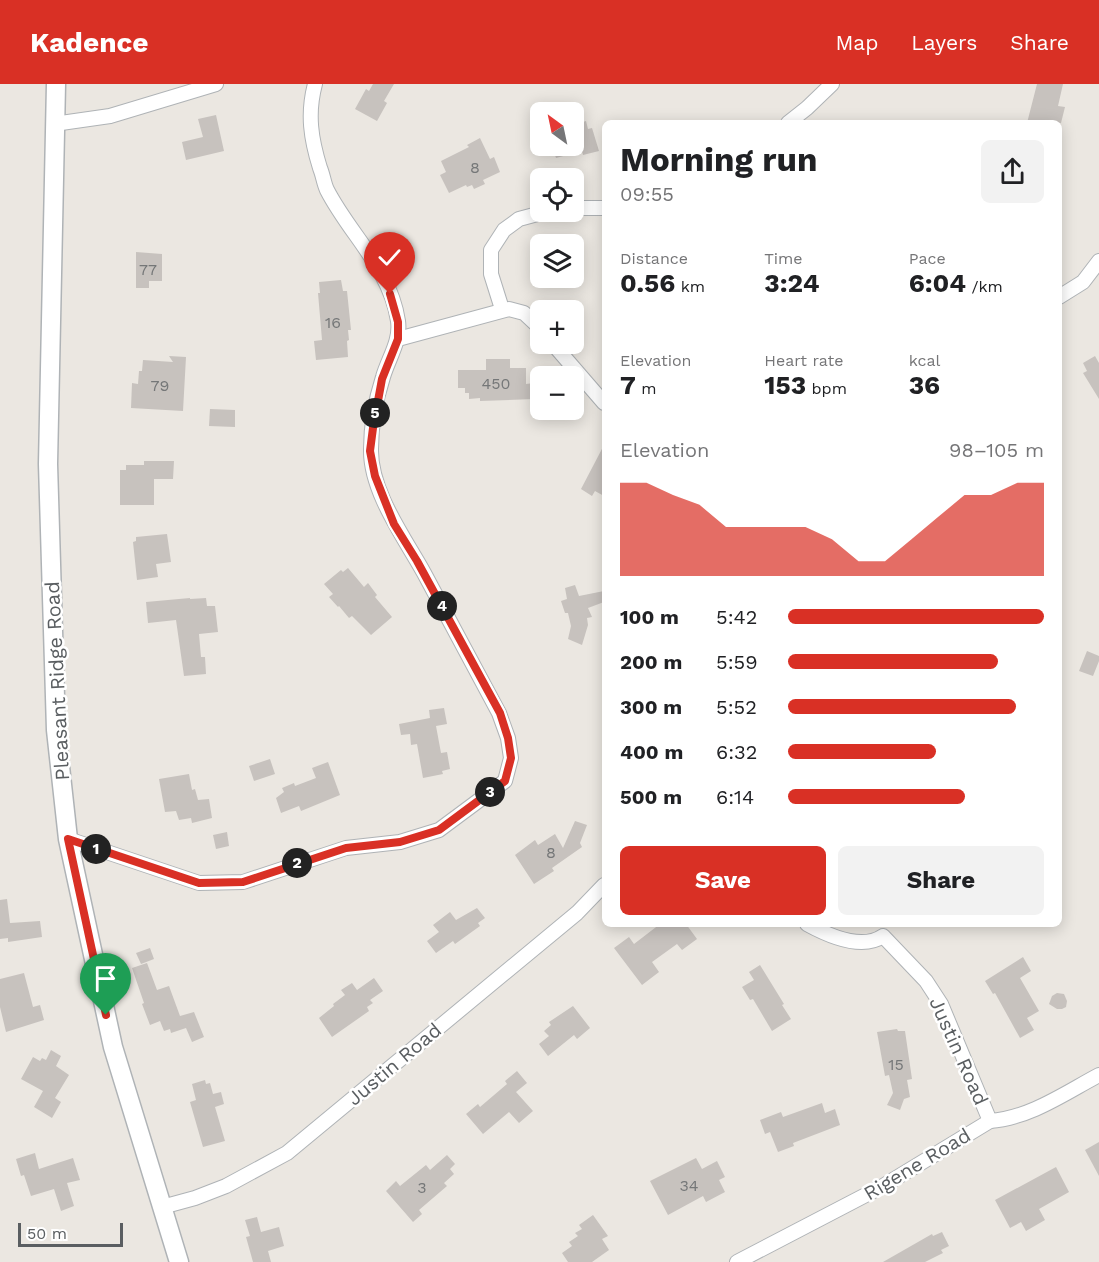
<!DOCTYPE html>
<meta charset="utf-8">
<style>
:root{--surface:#fff;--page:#f2f2f2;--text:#202124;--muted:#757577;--accent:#d93025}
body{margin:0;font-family:"Work Sans",sans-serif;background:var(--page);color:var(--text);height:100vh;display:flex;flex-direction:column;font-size:22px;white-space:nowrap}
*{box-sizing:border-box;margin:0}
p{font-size:20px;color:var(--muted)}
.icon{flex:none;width:33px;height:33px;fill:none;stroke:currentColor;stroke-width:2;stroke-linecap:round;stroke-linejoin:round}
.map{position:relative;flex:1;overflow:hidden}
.sheet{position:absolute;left:602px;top:36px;width:460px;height:807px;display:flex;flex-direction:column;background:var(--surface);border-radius:9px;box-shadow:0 3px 15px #0003}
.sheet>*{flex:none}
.needle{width:39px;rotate:327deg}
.buttons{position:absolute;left:530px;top:18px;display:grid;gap:12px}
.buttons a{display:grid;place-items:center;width:54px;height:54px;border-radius:9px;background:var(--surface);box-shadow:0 3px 15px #0003;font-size:30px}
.scale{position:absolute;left:18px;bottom:15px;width:105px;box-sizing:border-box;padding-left:6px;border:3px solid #5a5e61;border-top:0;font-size:16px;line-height:21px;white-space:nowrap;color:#5a5e61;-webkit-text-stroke:4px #fff;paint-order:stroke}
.pin{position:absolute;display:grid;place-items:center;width:51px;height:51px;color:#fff;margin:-62px -26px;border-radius:50% 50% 50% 0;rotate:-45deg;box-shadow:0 0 6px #0007}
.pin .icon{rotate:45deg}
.km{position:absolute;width:30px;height:30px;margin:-15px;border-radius:50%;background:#222;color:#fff;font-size:16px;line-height:30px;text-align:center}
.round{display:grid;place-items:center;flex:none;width:63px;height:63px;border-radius:9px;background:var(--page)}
.summary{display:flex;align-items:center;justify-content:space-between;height:102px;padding:0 18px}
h1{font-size:33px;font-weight:700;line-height:45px}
.stats{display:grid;grid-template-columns:repeat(3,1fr);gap:9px;height:102px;padding:6px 18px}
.stats div{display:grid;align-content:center}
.stats b{font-size:26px;font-weight:700}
.stats small{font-size:16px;font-weight:400}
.stats p{font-size:16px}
.chart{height:168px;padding:12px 18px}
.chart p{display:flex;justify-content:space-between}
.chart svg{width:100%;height:108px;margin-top:6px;fill:var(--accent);opacity:.7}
.primary-button{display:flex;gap:12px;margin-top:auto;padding:12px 18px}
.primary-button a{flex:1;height:69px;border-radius:9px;background:var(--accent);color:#fff;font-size:24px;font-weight:700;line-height:69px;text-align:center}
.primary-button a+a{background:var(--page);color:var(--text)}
ul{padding:0 18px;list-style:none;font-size:20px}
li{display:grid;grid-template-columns:96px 72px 1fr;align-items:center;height:45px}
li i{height:15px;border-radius:8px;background:var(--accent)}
header{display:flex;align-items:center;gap:36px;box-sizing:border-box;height:84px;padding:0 30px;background:var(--accent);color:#fff}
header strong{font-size:28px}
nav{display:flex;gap:33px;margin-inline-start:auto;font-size:21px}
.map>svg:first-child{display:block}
.building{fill:#c7c2be}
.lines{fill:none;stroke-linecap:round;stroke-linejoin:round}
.minor-casing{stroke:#afb3b6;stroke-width:16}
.tertiary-casing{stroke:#afb3b6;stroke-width:21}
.minor{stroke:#fff;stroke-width:14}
.tertiary{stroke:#fff;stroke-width:18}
.route-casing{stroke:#fff;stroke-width:12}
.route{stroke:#d93025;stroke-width:8}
.labels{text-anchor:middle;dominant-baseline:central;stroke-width:5;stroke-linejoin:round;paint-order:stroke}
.number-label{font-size:16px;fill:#757778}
.street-label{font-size:20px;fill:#5a5e61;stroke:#fff}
</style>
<header>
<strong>Kadence</strong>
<nav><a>Map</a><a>Layers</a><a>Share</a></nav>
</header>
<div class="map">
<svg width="1099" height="1178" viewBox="0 0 1099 1178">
<rect width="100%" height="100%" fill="#ebe7e1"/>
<!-- building -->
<g class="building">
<path d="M373,0H394L384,17L387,19L377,37L355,25L366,5L369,7Z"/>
<path d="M1037,0H1063L1058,22L1065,23L1061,39H1027Z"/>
<path d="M216,31L224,67L186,76L182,58L203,53L198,35Z"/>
<path d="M586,37L588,45L592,44L599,67L583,71L582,67L556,74L552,62H573V41Z"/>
<path d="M480,54L490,75L494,73L500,88L483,96L485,100L474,105L472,101L467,103L466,101L449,109L440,91L446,88L441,77L469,63L467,61Z"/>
<path d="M136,168L162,170V197H149V204H136Z"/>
<path d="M341,196L343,207H347L351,246H348L349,256L347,257L348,273L316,276L314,257L322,256L318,209H320L319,198Z"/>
<path d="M169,272L186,273L183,327L131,324L132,299L138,300L139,287H142L143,276L173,278Z"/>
<path d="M1095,272L1099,279V315L1083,289L1087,287L1083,279Z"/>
<path d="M486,275H510V284H526V300L534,299V315L480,317V314L469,315V309H465V304H458V286H486Z"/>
<path d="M210,325L235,326V343L209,342Z"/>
<path d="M604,361V412L595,407L592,412L581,405Z"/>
<path d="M144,377H174L173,395H154V421H120V386H126V381H144Z"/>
<path d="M167,450L171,478L156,480L158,493L137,496L133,458L136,457V453Z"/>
<path d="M348,484L364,503L368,499L377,511L375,513L392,533L371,551L352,532L349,534L339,522L338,523L329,513L333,510L324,500L341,486L343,488Z"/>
<path d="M575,501L579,512L604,507V518L588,524L592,533L587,534L588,541L582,561L568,555L571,542L568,529H565L561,517L567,515L565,504Z"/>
<path d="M190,514V515L206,514L207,522H215L218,548L199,550L201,573H205L206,590L184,592L176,536L148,539L146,518Z"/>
<path d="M1087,567L1099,572V577L1093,592L1079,587Z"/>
<path d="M444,624L447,640L436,642L441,669L447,668L450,685L442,687L443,690L423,694L417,660L411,661L410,650L401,651L399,640L430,634L429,626Z"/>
<path d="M270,675L275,690L254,697L249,682Z"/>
<path d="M328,678L340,711L301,727L299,722L281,729L276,714L284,708L282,704L294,699L295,702L316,694L312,684Z"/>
<path d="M189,690L192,706L195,705L198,716L209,715L212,734L192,739L191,734L179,736L176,727L165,728L159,695Z"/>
<path d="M575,737L587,741L580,759L582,763L552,784L554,787L534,800L515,771L535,756L538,761L555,750L563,764Z"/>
<path d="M227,748L229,762L216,765L213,751Z"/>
<path d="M7,815L10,839L40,837L42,853L8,858V854L0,855V816Z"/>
<path d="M477,824L485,834L478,839L480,842L455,860L453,857L436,869L427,857L439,848L433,841L450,828L456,836Z"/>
<path d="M660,840H686L697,855L682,866L677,860L652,878L659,888L642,901L614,864L629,853L634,860Z"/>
<path d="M150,864L154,875L141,880L136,869Z"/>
<path d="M1023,873L1031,887L1020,894L1039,927L1027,934L1034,946L1020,954L995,909L993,910L985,897Z"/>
<path d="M147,879L157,906L169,902L180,932L194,928L204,953L192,958L186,944L171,949L170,945L164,947L160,937L150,941L142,920L144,919L132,884Z"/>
<path d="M760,881L784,920L782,921L791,935L772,947L753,915L750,916L742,903L754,896L749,888Z"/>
<path d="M24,889L33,923L40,921L44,936L6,948L0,923V895Z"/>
<path d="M374,894L383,907L370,916L373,919L367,923L369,927L332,953L319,934L334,922L333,920L345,911L341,906L352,899L357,906Z"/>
<path d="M1057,909L1064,910L1067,917L1066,923L1062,925H1057L1049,920L1052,912Z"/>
<path d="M573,922L590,944L577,955L574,951L548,972L539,960L549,952L544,947L551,941L549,938Z"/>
<path d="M897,945L898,947H905L912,995L907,996L910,1013L904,1015L900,1026L887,1021L893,1009L889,991L885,992L877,948Z"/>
<path d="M51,966L61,972L56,982L69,991L55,1014L61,1018L52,1034L34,1023L43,1007L21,995L33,973L40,977L42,974L46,976Z"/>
<path d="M517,987L527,999L516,1008L533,1027L519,1039L509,1028L483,1050L466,1030L478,1020L480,1023L507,1000L505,997Z"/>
<path d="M205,996L206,1000L210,999L213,1010L221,1008L224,1020L215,1023L225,1057L203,1063L190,1018L196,1016L192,1000Z"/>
<path d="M822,1019L825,1029L835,1025L840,1041L793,1059L794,1062L778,1068L770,1048L765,1050L760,1036L781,1028L783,1033Z"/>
<path d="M1099,1058V1092L1085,1066Z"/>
<path d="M35,1069L39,1085L73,1074L80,1096L67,1099L74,1122L61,1127L54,1105L31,1112L24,1091L21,1092L16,1075Z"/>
<path d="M447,1071L455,1080L450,1085L454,1090L444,1099L447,1102L419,1126L422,1130L413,1138L386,1107L396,1097L400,1102L426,1081L430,1086Z"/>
<path d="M696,1074L702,1085L717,1077L725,1093L719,1096L725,1108L706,1118L703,1112L668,1131L650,1097Z"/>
<path d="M1056,1083L1069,1108L1039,1125L1045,1136L1026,1147L1021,1138L1010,1144L995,1116Z"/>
<path d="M593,1131L608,1152L602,1155L609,1166L592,1178H568L562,1169L572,1162L569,1158L578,1152L575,1149L582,1145L579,1141Z"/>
<path d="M257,1133L261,1148L279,1143L284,1162L268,1167L271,1178H253L246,1153L250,1152L245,1136Z"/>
<path d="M942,1148L949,1162L941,1166L943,1169L925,1178H883L932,1150L933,1152Z"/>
</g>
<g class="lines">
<!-- minor casing -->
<g class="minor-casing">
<g id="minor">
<path d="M788,39L807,24L832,0"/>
<path d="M54,40L110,32L216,0"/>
<path d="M573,124H604"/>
<path d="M1059,213L1083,198L1099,177"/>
<path d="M502,225L491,190V166L504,146L519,135L545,128"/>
<path d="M398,255L509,225L524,229L540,244"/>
<path d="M553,260L604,319"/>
<path d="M68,755L199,799L243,798L346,764L400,758L439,746L505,697L511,674L508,654L499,629C474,582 449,535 424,489C404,453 370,407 371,365C371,342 376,315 383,293C388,275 401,257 398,237C390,184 350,151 327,106C324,100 323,91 320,84C311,55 307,30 315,0"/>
<path d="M807,840C827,851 861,867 883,852L926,897L941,920L990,1037"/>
<path d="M162,1123L195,1114L226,1102L287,1069L577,829L604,801"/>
<path d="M737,1178L883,1102L990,1037C1030,1034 1065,1009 1099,991"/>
</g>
</g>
<!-- tertiary casing -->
<g class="tertiary-casing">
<path id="tertiary" d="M56,0L48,380L56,646L68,755L113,963L179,1178"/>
</g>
<!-- minor -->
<use href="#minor" class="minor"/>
<!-- tertiary -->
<use href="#tertiary" class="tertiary"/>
</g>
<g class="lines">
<!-- route casing -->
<g class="route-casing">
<path id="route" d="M106,931L68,755L199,799L243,798L346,764L400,758L439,746L505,697L511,674L508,654L500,629L417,477L394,440L375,392L370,367L373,344L382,295L398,255V238L390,210"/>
</g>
<!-- route -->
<use href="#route" class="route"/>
</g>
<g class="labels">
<!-- number labels -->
<g class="number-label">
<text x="475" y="83">8</text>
<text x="148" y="185">77</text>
<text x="333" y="238">16</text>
<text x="496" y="299">450</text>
<text x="160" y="301">79</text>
<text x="551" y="768">8</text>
<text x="896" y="980">15</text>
<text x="689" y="1101">34</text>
<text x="422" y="1103">3</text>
</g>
<!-- street labels -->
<g class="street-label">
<text transform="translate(57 597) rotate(-93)">Pleasant Ridge Road</text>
<text transform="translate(959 967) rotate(66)">Justin Road</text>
<text transform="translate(394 980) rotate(-40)">Justin Road</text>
<text transform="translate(917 1080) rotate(-31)">Rigene Road</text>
</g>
</g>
</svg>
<div class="buttons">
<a><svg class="needle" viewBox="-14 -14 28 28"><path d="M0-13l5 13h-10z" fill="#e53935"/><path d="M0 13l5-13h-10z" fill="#757577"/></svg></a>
<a><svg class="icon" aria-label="locate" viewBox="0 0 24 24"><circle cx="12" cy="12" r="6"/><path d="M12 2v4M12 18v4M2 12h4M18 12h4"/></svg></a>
<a><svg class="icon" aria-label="layers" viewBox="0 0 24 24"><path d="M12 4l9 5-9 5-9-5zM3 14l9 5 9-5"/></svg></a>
<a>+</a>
<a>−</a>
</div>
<div class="scale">50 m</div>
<div class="pin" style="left:106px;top:931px;background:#1e9e55"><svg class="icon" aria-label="arrive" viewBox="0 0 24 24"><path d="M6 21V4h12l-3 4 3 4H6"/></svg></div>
<div class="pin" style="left:390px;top:210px;background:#d93025"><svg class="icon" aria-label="check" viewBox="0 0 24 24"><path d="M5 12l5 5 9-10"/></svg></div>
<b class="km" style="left:96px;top:765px">1</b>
<b class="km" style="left:297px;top:779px">2</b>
<b class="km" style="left:490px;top:708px">3</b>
<b class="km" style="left:442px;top:522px">4</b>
<b class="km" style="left:375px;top:329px">5</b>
<section class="sheet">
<div class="summary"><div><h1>Morning run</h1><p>09:55</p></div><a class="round"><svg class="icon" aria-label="share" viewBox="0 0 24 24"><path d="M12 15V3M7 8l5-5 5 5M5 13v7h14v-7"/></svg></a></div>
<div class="stats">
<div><p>Distance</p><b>0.56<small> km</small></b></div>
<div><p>Time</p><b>3:24</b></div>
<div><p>Pace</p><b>6:04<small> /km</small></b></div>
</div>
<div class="stats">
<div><p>Elevation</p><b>7<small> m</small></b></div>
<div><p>Heart rate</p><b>153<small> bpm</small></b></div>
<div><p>kcal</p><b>36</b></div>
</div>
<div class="chart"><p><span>Elevation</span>98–105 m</p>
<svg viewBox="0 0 160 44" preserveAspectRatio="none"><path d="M0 44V6L10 6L20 11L30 15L40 24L50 24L60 24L70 24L80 29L90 38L100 38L110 29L120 20L130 11L140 11L150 6L160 6V44z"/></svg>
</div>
<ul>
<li><b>100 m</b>5:42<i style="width:100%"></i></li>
<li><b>200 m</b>5:59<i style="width:82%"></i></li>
<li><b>300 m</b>5:52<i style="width:89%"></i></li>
<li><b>400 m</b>6:32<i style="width:58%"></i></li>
<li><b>500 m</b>6:14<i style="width:69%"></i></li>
</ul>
<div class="primary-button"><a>Save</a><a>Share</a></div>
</section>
</div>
